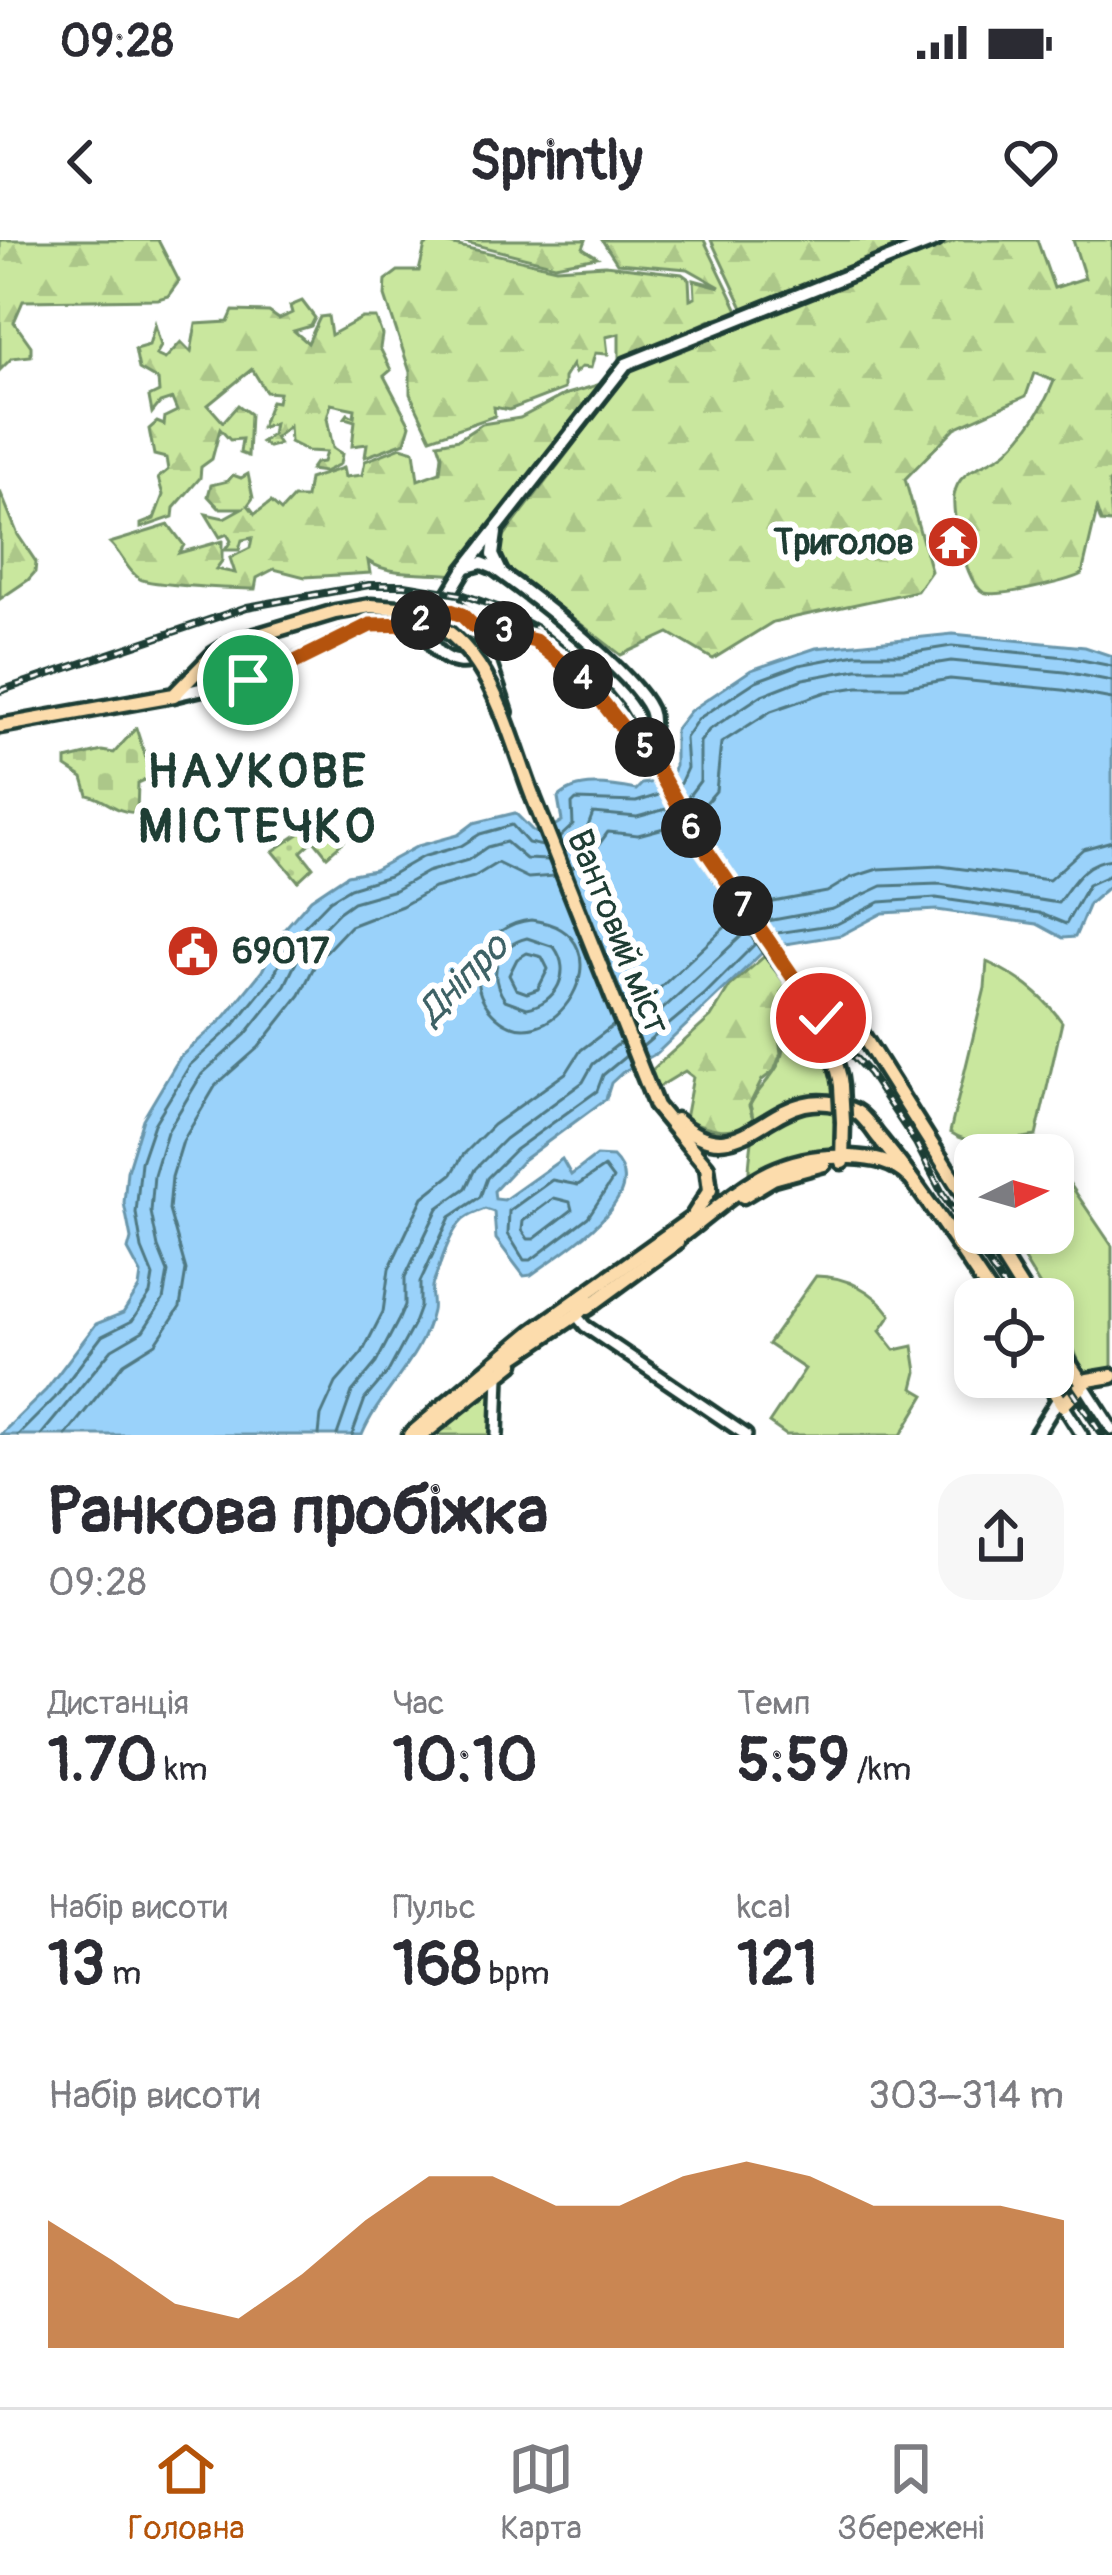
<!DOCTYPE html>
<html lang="uk">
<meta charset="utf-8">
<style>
:root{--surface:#fff;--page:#f7f7f7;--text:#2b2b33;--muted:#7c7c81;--line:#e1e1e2;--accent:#b45309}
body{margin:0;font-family:Pangolin,sans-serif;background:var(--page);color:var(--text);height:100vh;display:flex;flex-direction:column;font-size:45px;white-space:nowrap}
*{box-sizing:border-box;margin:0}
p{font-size:39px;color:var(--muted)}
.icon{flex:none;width:66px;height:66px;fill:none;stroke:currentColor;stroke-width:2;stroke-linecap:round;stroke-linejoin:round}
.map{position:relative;height:1195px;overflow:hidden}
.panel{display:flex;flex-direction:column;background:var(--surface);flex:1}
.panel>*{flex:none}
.needle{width:78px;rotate:85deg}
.fabs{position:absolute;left:954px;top:894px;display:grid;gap:24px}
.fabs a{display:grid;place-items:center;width:120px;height:120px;border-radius:24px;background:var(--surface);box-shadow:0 6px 18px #0003;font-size:60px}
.pin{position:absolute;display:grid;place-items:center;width:102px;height:102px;color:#fff;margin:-51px;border:6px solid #fff;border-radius:50%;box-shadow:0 3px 12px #0007}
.km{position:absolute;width:60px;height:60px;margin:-30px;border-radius:50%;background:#222;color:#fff;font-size:33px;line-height:60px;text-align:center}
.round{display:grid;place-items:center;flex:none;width:126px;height:126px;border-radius:36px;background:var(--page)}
.overview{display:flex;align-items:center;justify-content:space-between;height:204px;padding:0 48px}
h1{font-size:66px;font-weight:700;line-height:90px}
.figures{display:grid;grid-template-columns:repeat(3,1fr);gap:18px;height:204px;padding:12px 48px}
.figures div{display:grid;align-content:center}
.figures b{font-size:60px;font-weight:700}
.figures small{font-size:33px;font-weight:400}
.figures p{font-size:33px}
.chart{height:336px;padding:24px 48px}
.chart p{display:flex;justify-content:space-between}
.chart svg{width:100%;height:216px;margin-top:12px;fill:var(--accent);opacity:.7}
.status{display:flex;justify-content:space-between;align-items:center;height:84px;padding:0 60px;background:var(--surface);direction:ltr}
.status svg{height:33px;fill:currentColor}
header{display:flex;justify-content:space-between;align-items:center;height:156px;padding:0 48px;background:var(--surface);font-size:54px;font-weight:700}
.tabs{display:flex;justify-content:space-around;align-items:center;height:168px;border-top:3px solid var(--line);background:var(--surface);font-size:33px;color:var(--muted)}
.tabs a{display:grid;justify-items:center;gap:6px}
.tabs .selected{color:var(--accent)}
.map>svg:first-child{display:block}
.green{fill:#c9e79e;stroke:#749269;stroke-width:3}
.forest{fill:url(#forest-firs);stroke:#749269;stroke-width:3}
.cemetery{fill:url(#cemetery-stones);stroke:#749269;stroke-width:3}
.park{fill:url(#park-dots);stroke:#749269;stroke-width:3}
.water{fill:#9ad2fa;stroke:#6996ab;stroke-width:3}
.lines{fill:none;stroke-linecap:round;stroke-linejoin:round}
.shore{stroke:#507983;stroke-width:3}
.tertiary-casing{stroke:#1f3d34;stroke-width:18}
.secondary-casing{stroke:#1f3d34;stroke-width:20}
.primary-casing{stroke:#1f3d34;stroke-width:21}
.tertiary{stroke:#fff;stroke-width:9}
.secondary{stroke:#fff;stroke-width:10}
.primary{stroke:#fcdcac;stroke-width:12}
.rail-casing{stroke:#1f3d34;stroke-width:8}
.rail{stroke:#fff;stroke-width:3;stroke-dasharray:9;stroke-linecap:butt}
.primary-bridge-casing{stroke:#1f3d34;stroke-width:21;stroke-linecap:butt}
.primary-bridge{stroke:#fcdcac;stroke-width:12}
.route-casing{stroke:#fff;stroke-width:24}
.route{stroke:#b45309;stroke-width:15}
.labels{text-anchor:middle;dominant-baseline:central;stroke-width:12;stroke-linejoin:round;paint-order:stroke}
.poi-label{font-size:36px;font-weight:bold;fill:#1f3d34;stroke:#fff;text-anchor:end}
.street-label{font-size:36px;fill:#1f3d34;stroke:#fff}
.water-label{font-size:39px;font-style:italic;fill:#3e6266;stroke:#fff}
.district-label{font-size:48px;font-weight:bold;letter-spacing:3px;fill:#1f3d34;stroke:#fff}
</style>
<div class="status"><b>09:28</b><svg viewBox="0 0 49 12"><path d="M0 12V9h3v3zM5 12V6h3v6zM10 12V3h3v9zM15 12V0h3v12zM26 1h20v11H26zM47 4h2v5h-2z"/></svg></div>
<header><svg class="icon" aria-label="back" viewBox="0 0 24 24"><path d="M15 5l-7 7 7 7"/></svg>Sprintly<svg class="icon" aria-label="heart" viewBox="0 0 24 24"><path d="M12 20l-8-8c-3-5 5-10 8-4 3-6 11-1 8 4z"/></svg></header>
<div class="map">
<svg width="1112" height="1195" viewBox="0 0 1112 1195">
<defs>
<pattern id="forest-firs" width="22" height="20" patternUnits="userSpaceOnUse" patternTransform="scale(3)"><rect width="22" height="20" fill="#c9e79e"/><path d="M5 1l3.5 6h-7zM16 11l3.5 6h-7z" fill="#acc789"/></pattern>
<pattern id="cemetery-stones" width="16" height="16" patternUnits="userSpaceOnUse" patternTransform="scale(3)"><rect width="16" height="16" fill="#c9e79e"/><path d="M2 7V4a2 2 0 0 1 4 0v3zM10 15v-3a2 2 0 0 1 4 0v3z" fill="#acc789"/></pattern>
<pattern id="park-dots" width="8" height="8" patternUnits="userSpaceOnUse" patternTransform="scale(3)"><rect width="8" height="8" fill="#c9e79e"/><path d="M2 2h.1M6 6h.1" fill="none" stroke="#acc789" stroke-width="1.8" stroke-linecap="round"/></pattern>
</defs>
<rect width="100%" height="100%" fill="#fff"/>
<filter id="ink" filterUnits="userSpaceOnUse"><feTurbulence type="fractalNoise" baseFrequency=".00833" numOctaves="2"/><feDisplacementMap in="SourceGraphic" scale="24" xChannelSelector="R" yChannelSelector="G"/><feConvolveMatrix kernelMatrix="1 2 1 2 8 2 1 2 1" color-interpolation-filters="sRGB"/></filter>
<g filter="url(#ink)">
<!-- green -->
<g class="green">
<path d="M987,722C1018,736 1042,754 1062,782L1036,896C1006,900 976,910 950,892L985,748Z"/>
<path d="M791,741L816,776L815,787L835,828L836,911L781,919L749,937C748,912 758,888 750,865C758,849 772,838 779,823C785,810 783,798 789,784L786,776L792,775L798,762L783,751Z"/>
<path d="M1053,919L1112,1006V1130L1084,1134L1053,1059H1048L1008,993H1053Z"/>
<path d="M816,1036C846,1036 874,1051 891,1075L880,1091L895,1110L913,1106L917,1132L913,1148L925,1155L901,1195H786L769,1183L805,1129L768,1104Z"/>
</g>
<!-- forest -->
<g class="forest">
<path d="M0,0H158L179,41L168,56L158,59L23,61L14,82L31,106V116L12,118L0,130Z"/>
<path d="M457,0H586L583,8L597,17L555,25Z"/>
<path d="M602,0H704L739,72L713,79L619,123V94L606,97L608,114L595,113L591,128L581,127L575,133L572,125L564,138V149L509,170L494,167L495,176L431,198L410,154V132L385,56L386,40L398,31H419L425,6L436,1L556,28L605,25L682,34L689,39L690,59L695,57L694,40L720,47L688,29L617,23Z"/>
<path d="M711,0H890L894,12L744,70Z"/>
<path d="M957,0H1037L1054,48L1085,38L1073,0H1112V239L1109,242L1112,283L1101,282L1097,270L1082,334C1068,341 997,359 983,352C965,342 952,276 954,256C958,226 990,227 1008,210C1028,191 1044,166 1054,141L1034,133L1026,156L955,188L905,239L931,331L917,351L773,382L713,419L669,393L621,415L500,322L501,300L632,128Z"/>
<path d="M302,61L315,78L311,86L294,91L308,103L320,77L328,76L331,95L362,78H376L382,95L380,108L391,130L384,136L410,185L405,202L365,217L367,204L352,206L355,181L345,178L348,174L354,177L355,169L331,164L327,178L333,208L342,214L340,224L324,232L310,230L315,223L323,222L326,212L308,211L290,202L289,186L275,198L279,204L268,207L261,202L272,195L274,183L261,188L271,161L277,162L279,153L266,152L252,129L208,165L223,182L238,165L250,174L248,216L240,213L242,199L230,200L220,189L212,219L201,227L200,238L174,268L173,277L141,288V284L154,279L163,255L158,238L168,230L166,218L154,215L149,189L157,182L164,185L165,177L177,171L172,159L160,163L152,173L149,157L159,152L158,140L139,129L135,109L149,105L155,84L161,106L156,115L165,119L181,102L191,112L196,84L228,82L233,71L269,72L279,79L292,73L290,66Z"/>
<path d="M604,143L456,335C431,331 390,337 368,321L370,333L305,337L274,329L257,338L255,349C239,349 149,345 140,339C127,331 122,314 110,303L169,285L184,305L179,313L222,301V321L216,329L235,333L230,318L250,308L252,298L242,300L239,310H225L231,301L227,294L220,297L206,274L224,278L242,268H219L208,256L211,245L228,241L233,235L241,238L248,234L253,258L248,265L255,274L271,262L281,271L293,258H306L309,239L343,228L345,237L362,235L365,221L401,207L414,211L418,240L440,232L442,215L438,203L459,199L482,184L520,178L564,155Z"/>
<path d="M0,251L18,295L36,322L35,332L28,340L0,359Z"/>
<path d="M767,714L785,735L786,746L781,752L797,763L792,773L785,776L787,785L779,798L781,813L774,831L762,840L749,866L754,882C727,895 711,890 685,879L693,837L685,831L657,848L651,831L711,777L730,746Z"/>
<path d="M494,1145L493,1195H430Z"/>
</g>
<!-- cemetery -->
<path class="cemetery" d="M136,488L152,537L138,543L137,573C113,572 109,560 88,555L83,538L66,527V520L102,511L114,513Z"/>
<!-- park -->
<path class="park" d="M332,572L344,601L327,616L314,600L301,612L313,627L298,641L273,611Z"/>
<!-- water -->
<path class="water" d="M953,394L1085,407L1112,416V644L1089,664L1075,697L1063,698L1037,684L937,670L883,673L841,695L773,706L763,712L657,813L623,832L611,843L606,859L523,920L494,951L495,959L504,960L562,919L571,935L596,916L613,917C655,957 559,1014 531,1035L524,1036L496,999L494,972L485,969C476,973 466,975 460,983C448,997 440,1026 433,1043C429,1051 434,1062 432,1071C422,1119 380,1152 362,1195H0L46,1150L96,1084L123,1073L139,1048L141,1034L128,1010L131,999L124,963L127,931L143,879L180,817L224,778L262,731L280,694L311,659L347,635L374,630L418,606L458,595L474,583L515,573L534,592L541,594L562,581L558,558C577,539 611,545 636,550L642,544L669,540L675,526V490L690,471L751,430L816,408Z"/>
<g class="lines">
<!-- shore -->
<g class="shore">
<path d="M678,548L687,528L685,498L698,479L756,441L799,425L856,414H901L952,406L1066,417L1112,426"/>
<path d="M685,561L700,541V502L709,490L762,455L803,439L857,429H902L951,421L1065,432L1112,441"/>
<path d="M694,577L716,551L721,503L771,471L826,452L858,447H904L950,439L1063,450L1112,459"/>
<path d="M559,598L573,585L572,564L576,560L636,562L662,554"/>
<path d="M565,612L584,597L593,573L637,577L670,568"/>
<path d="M571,629L592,614L608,592L638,595L679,584"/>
<path d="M752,666L827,652L850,638L878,629L940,626L1049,640L1083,609L1112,601"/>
<path d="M531,680C639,693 547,839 489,769C460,732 487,684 531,680Z"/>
<path d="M762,682L833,669L882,646L940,644L1058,663C1073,643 1083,622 1112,619"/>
<path d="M770,694L837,684L880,662L936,658L1039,673L1066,684L1088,645L1112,634"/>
<path d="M527,698L554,707C573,732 556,763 527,768L505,760C487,734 496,706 527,698Z"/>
<path d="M527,713L542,717L548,729L538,749L527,753L516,749L509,735L517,719Z"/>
<path d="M630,776L738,675"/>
<path d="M637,793L748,690"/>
<path d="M642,807L704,755L756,703"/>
<path d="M604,927L613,939L588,977L531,1020H524L508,994L509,971L552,940L578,945Z"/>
<path d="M554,958L570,962L572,970L534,999H528L522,990L523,981Z"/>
<path d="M18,1195L55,1158L102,1096L132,1081L150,1054L153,1036L142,1009L136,973L141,922L154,884L190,825L233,786L273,737L290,701L330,660L350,648L389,636L422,617L461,606L480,594L512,585L528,603L543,606"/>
<path d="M41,1195L112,1109L143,1091L163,1060L168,1032L158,1007L151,972L154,935L167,892L202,834L245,795L285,745L302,710L339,672L353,662L395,650L427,632L468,620L487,607L506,602L526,619L548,620"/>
<path d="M66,1195L124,1123L156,1103L180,1067L186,1030L169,970L172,937L183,901L216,845L259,807L300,755L317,721L350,686L402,666L434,648L474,637L497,623L528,638L555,636"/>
<path d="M319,1195L321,1176L336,1143L362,1113L383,1072L389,1029L423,957L452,934L463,915L493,885L567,832L581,810L614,785"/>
<path d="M337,1195L352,1152L376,1123L399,1079L405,1065V1037L438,968L466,948L475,929L505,899L583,842L593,824L621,802"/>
<path d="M352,1195L365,1159L388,1132L413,1086L420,1067V1042L450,977L480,957L487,938L515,910L597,851L603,835L626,816"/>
</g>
<!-- tertiary casing -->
<g class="tertiary-casing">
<g id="tertiary">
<path d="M238,403L229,414V423L248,440"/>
<path d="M479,416L491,425L507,472"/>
<path d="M576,1075L585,1086L746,1195"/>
<path d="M1083,1144L1112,1189"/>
<path d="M1063,1165L1082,1195"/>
<path d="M497,1195L499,1135"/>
</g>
</g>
<!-- secondary casing -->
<g class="secondary-casing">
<g id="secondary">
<path d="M496,293L493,315L501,332"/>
<path d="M467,327L482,323L494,328C530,354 633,432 650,470C655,483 650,495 645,507"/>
<path d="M451,354L454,365L476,390"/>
<path d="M428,376C420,404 451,432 477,418L484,395L494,390"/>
<path d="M473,386L525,396L556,415L589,445L629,495L645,507L691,588L774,715L822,776"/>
<path d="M174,455L273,432L370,385L418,383L444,363L464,330L626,124L936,0"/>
<path d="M1036,1195L1059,1158"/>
</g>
</g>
<!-- primary casing -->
<g class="primary-casing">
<g id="primary">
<path d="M0,486L174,455L213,415L232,403L335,372L371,366L399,368"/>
<path d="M841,846C839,819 822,803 821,778L829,773L848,778L860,791L975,973"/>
<path d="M676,880C747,946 772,831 855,871C866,877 872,890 880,899C922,950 957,1004 994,1059"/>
<path d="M842,922L843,882"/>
<path d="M743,956L773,938L824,924"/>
<path d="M987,993L1028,1059"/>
<path d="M670,1004C733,959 767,912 850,917C873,918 893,921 910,938"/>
<path d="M587,1068L677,1002"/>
<path d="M1053,1099L1083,1144"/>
<path d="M506,1122L576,1075L590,1061"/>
<path d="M1045,1137L1063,1165L1088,1140L1112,1136"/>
<path d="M435,1173L532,1092L692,978L710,950L707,927L656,866L533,557"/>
<path d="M410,1195L441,1169"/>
<path d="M422,1195L513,1123"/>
</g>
</g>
<!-- tertiary -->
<use href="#tertiary" class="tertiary"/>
<!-- secondary -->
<use href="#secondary" class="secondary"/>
<!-- primary -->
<use href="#primary" class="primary"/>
<!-- rail casing -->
<g class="rail-casing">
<g id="rail">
<path d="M0,451L247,367L369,345H405L464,355L500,368L537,388L595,435L621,467L716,623L777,715L844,806L869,833L916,903L943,955L1012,1059"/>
<path d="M1053,1122L1102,1195"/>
</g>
</g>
<!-- rail -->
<use href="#rail" class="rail"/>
<!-- primary-bridge casing -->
<g class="primary-bridge-casing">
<g id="primary-bridge">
<path d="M399,368C488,389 504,483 533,557"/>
<path d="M841,846L843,882"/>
</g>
</g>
<!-- primary-bridge -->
<use href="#primary-bridge" class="primary-bridge"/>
</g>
</g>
<g class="lines" filter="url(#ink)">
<!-- route casing -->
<g class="route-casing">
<path id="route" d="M248,440L285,427L370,385L414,384L443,368L462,375L473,386L535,401L589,445L629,496L645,507L691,588L821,778"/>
</g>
<!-- route -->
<use href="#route" class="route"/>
</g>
<!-- icons -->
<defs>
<g id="temple-disc" transform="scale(2.7)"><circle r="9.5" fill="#c8321e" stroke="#fff"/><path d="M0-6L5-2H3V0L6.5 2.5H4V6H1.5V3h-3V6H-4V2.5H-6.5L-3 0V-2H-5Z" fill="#fff"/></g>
<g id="civic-disc" transform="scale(2.7)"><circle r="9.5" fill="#c8321e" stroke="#fff"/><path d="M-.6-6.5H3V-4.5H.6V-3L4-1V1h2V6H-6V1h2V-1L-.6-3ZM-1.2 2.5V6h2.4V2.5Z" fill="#fff"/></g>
</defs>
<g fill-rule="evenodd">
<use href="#temple-disc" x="953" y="302"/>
<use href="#civic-disc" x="193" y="711"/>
</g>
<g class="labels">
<!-- poi labels -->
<g class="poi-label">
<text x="914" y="302">Триголов</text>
<text x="232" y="711" text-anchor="start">69017</text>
</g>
<!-- street labels -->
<g class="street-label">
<text transform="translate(618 692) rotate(68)">Вантовий міст</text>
</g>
<!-- water labels -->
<g class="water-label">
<text transform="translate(463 739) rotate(-45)">Дніпро</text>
</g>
<!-- district labels -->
<g class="district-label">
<text x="258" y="532">НАУКОВЕ<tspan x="258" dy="55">МІСТЕЧКО</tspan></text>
</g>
</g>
</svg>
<div class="fabs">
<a><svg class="needle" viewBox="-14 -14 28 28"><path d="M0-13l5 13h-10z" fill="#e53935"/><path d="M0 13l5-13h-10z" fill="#7c7c81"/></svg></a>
<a><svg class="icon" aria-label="locate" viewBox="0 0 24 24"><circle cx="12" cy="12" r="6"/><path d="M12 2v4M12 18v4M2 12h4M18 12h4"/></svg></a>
</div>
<div class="pin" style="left:248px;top:440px;background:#1e9e55"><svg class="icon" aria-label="arrive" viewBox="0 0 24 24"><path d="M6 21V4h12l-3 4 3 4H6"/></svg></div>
<div class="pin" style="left:821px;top:778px;background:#d93025"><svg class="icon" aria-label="check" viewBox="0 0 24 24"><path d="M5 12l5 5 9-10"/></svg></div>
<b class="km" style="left:421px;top:380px">2</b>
<b class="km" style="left:504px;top:391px">3</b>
<b class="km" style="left:583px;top:439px">4</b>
<b class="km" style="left:645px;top:507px">5</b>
<b class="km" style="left:691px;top:588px">6</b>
<b class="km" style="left:743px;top:666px">7</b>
</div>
<section class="panel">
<div class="overview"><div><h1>Ранкова пробіжка</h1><p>09:28</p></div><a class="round"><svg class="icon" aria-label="share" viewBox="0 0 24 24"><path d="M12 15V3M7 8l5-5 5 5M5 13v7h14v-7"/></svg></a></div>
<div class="figures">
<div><p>Дистанція</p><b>1.70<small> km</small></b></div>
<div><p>Час</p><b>10:10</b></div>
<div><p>Темп</p><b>5:59<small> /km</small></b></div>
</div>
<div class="figures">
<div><p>Набір висоти</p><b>13<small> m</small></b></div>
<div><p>Пульс</p><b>168<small> bpm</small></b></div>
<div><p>kcal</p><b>121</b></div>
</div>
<div class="chart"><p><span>Набір висоти</span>303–314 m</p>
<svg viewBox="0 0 160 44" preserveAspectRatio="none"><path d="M0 44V18L10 26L20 35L30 38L40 29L50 18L60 9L70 9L80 15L90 15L100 9L110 6L120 9L130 15L140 15L150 15L160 18V44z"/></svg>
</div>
</section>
<nav class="tabs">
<a class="selected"><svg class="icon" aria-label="home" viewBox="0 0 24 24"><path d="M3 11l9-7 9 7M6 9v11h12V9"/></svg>Головна</a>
<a><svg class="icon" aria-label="map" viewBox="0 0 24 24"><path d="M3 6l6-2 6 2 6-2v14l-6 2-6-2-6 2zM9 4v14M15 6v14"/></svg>Карта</a>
<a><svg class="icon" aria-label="saved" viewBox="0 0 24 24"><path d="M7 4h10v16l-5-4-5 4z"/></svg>Збережені</a>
</nav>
